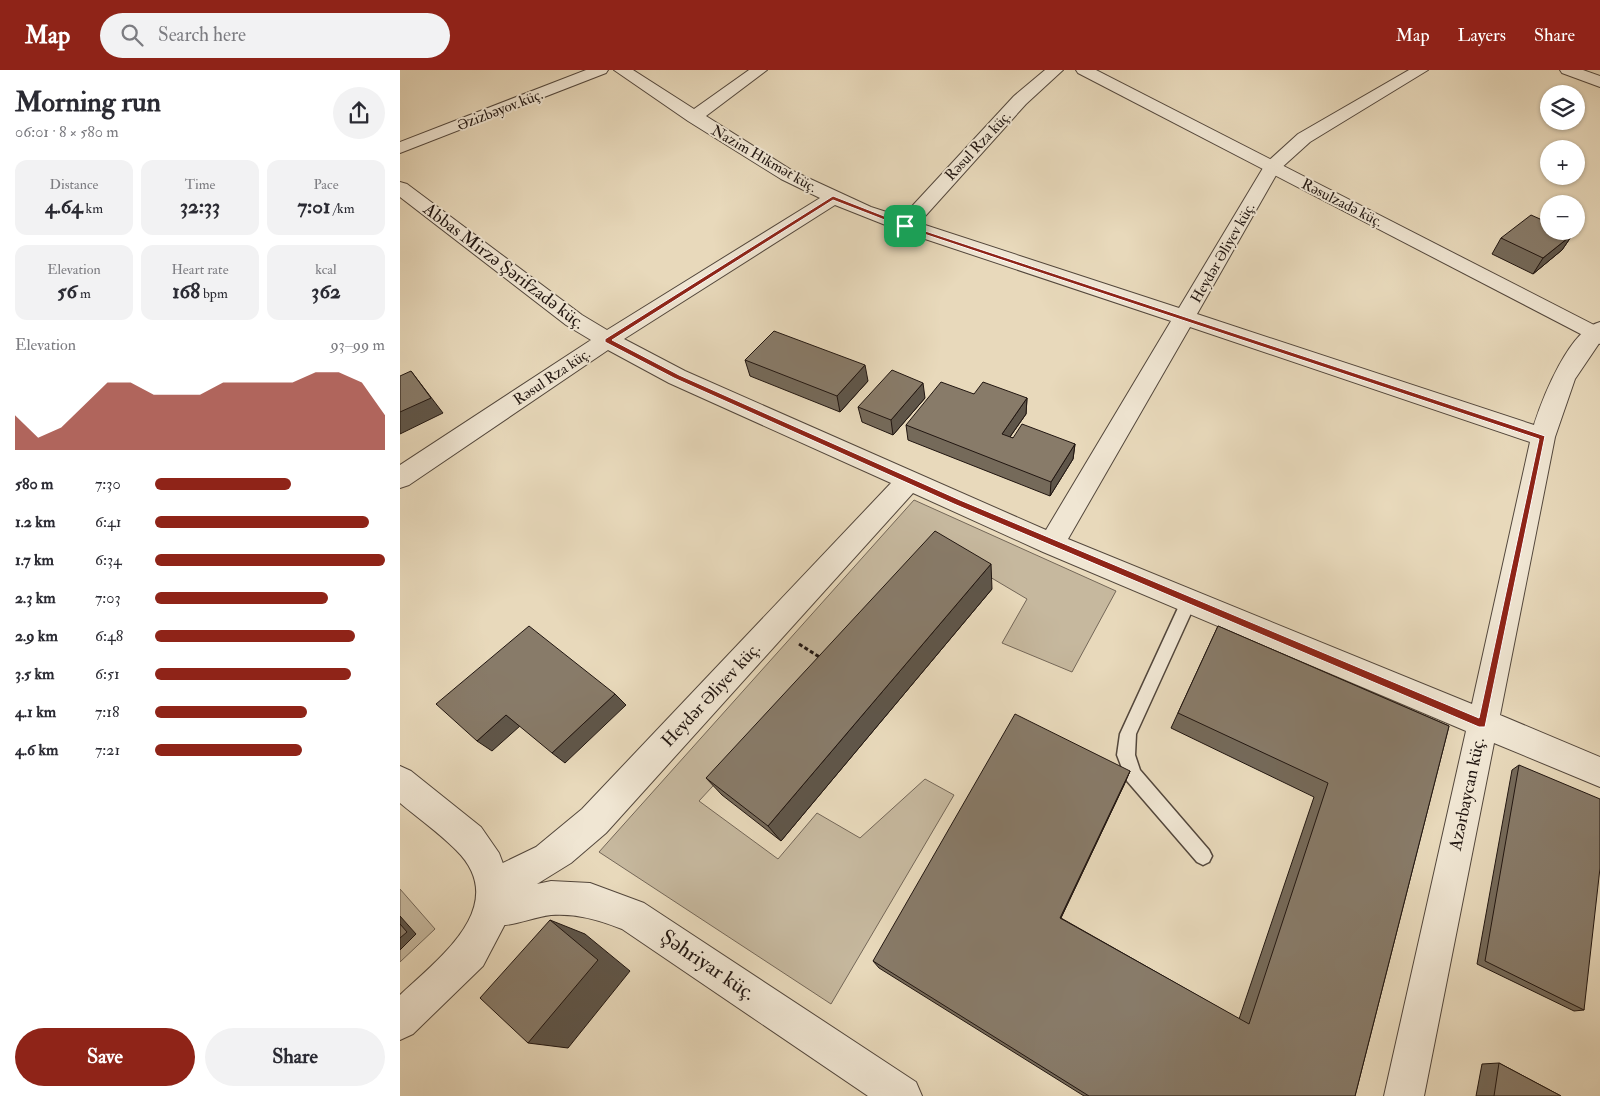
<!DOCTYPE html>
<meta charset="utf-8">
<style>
:root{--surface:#fff;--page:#f2f2f3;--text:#2b2b33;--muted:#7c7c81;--accent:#8f2418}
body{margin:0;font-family:"IM FELL Double Pica",serif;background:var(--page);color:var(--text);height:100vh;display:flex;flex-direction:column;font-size:19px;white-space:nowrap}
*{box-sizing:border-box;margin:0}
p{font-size:16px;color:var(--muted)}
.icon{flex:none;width:28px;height:28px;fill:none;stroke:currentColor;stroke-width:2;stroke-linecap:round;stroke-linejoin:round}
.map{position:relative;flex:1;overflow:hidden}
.panel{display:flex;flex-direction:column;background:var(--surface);width:400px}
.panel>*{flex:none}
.buttons{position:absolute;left:1140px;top:15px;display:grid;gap:10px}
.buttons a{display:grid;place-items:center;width:45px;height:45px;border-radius:50%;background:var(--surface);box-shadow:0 1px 4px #0004;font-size:25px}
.pin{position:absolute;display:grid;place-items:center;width:42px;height:42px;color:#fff;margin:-21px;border-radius:10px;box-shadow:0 2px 8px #0006}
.round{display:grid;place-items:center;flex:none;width:52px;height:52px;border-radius:26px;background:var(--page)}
.headline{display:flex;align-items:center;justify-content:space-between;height:85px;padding:0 15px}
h1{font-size:28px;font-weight:700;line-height:38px}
.stats{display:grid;grid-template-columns:repeat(3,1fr);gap:8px;height:85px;padding:5px 15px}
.stats div{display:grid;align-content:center;border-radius:12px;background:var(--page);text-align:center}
.stats b{font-size:21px;font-weight:700}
.stats small{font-size:14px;font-weight:400}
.stats p{font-size:14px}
.chart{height:140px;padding:10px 15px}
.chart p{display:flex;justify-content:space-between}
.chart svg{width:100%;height:90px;margin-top:5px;fill:var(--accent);opacity:.7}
.cta{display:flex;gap:10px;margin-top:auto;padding:10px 15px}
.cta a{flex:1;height:58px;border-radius:30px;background:var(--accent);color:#fff;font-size:20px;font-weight:700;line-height:58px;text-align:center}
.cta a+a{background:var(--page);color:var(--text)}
ul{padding:0 15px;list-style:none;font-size:16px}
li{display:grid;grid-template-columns:80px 60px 1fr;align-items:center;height:38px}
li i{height:12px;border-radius:6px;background:var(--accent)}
header{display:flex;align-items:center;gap:30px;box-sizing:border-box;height:70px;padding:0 25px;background:var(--accent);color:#fff}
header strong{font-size:24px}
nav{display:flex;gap:28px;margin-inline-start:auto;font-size:18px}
.search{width:350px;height:45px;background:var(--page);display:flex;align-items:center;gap:12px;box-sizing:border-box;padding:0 18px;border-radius:28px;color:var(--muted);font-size:19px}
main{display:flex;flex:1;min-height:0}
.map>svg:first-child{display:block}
.green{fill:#c6b89e;stroke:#746758}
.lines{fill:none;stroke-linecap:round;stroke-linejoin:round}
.service-casing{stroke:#53473c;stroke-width:3}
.minor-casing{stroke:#53473c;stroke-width:2}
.tertiary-casing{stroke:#53473c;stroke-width:2}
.path{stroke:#211611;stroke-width:3;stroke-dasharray:4 2.5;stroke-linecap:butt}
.service{fill:#f0e6d3;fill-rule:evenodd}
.minor{fill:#f0e6d3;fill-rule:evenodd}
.tertiary{fill:#f0e6d3;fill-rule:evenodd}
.wall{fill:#756a5a;stroke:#211611}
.shaded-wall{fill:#5f564a;stroke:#211611}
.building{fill:#887b69;stroke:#211611}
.route{fill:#8f2418;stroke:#fff;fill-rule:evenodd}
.labels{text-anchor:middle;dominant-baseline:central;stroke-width:4;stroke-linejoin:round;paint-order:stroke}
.far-street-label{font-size:15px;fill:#211611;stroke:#f0e6d3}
.street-label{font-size:18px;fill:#211611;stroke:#f0e6d3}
.near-street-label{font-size:21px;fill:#211611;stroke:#f0e6d3}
</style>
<header>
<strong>Map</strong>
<div class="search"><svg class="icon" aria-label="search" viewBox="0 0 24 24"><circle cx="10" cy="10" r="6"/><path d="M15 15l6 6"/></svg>Search here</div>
<nav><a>Map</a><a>Layers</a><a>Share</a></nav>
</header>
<main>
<section class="panel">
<div class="headline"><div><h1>Morning run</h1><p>06:01 · 8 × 580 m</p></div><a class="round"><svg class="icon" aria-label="share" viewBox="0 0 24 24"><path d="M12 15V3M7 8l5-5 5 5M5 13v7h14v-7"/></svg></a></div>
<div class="stats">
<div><p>Distance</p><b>4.64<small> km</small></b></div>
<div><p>Time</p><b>32:33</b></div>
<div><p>Pace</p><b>7:01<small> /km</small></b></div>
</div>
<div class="stats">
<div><p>Elevation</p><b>56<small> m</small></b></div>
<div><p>Heart rate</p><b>168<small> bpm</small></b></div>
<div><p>kcal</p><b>362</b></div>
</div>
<div class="chart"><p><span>Elevation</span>93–99 m</p>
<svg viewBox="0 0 160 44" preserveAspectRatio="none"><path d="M0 44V27L10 38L20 33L30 22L40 11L50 11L60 17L70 17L80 17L90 11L100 11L110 11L120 11L130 6L140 6L150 11L160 27V44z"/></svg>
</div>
<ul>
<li><b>580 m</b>7:30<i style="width:59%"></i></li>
<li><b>1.2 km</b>6:41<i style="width:93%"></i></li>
<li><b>1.7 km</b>6:34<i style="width:100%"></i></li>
<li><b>2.3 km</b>7:03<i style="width:75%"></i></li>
<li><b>2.9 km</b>6:48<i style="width:87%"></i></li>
<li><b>3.5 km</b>6:51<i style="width:85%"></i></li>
<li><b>4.1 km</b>7:18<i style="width:66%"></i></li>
<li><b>4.6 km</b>7:21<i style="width:64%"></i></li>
</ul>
<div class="cta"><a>Save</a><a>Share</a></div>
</section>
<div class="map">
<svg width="1200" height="1026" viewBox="0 0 1200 1026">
<rect width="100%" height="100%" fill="#e8d9bb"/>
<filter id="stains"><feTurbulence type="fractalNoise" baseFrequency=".004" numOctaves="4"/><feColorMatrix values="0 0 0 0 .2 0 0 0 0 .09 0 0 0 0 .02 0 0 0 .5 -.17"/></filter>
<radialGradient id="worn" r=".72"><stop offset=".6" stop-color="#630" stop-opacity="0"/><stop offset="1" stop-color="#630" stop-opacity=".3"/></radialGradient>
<!-- green -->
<g class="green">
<path d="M514,430L716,521L672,602L602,573L627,529L536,475L299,731L378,789L417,743L460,768L525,709L554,725L431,934L199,782Z"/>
<path d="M0,819L35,859L0,892Z"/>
</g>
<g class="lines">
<!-- service casing -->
<g class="service-casing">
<path id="service" d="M789,524L794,525L797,530L736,664L735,685L740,700L809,780L812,786L809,792L803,795L797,792L727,711L717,685L720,664L784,525Z"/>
</g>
<!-- minor casing -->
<g class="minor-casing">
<g id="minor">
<path d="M186,0H208L206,3L0,83V72Z"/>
<path d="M214,0H233L294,39L349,0H367L306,46L393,101L471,137L502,147L614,26L645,0H663L626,34L519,153L779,238L866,93L898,64L1009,0H1028L910,72L879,100L797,244L1134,355C1143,327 1169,260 1200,252V272L1175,309L1155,367L1100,645L1200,687V717L1094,673L1024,1026H984L1066,661L643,482L513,423L206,763L171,793L137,814L151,811L190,813L244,833L516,1012L522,1026H468L222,859C199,850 176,843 151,845C127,848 103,862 80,852L75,840L82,827L77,815L82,803L136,777L182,739L491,413L269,313L208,280L9,415L0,418V395L191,270L166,255L0,127V112L7,114L182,245L207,260L420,128L381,109L288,51ZM435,135L498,160L771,251L646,460L285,301L224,269ZM790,257L1130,372L1072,634L668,469Z"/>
<path d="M1160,0H1183L1200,6V17L1162,3Z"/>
</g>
</g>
<!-- tertiary casing -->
<g class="tertiary-casing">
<g id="tertiary">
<path d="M676,0H696L1200,258V274L678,3Z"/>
<path d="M0,696L11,701L81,757L99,783L111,815V824L104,856L83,896L13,964L0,970V925C38,889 112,835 56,780C39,763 18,748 0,733Z"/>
</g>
</g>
<!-- path -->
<path class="path" d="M399,574L421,588"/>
<!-- service -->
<use href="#service" class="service"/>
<!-- minor -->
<use href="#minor" class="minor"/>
<!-- tertiary -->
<use href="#tertiary" class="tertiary"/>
</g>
<!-- wall -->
<g class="wall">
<path d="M1173,164L1162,180L1133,204L1092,184L1101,168Z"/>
<path d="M345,290L468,311L440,342L350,306Z"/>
<path d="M574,324L627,328L626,344L610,367L613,368L675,374L673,389L650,426L508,370L506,355Z"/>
<path d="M525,328L493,365L462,352L458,337Z"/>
<path d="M592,519L381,771L322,725L306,708Z"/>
<path d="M818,556L1049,656L955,1026H684L479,898L473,891L730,701L724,715L661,848L839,949L914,727L771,658Z"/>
<path d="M1119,695L1184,940L1174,941L1077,894L1112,700Z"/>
<path d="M1099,993L1161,1026H1076L1082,994Z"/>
</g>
<!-- shaded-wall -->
<g class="shaded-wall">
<path d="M1173,164L1162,180L1133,204L1143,188Z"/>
<path d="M465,295L468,311L440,342L437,326Z"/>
<path d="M11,301L43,343L0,364V342Z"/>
<path d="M523,313L525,328L493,365L491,350Z"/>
<path d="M627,328L626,344L602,378V364Z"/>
<path d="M675,374L673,389L650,426L651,412Z"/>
<path d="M591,494L592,519L381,771L368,756Z"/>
<path d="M215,624L226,635L165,693L152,683Z"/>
<path d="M106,645L120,656L92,681L77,671Z"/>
<path d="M730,701L724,715L657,856L660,848Z"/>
<path d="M0,846L16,864L0,880Z"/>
<path d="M150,850L185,864L230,901L168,978L128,973Z"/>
</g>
<!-- building -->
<g class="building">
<path d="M1131,145L1149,153V161H1166L1173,164L1143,188L1101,168Z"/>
<path d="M374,261L465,295L437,326L345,290Z"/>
<path d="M492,300L523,313L491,350L458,337Z"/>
<path d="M11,301L31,328L0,342V306Z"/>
<path d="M541,312L574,324L583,312L627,328L602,364L613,368L622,354L675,374L651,412L506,355Z"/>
<path d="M535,461L591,494L368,756L306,708Z"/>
<path d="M129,556L215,624L152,683L106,645L77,671L36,634Z"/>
<path d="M818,556L1049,656L955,1026H689L473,891L615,644L730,701L660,848L849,954L928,713L778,643Z"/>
<path d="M1119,695L1200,729V798L1184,940L1085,891Z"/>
<path d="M150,850L198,890L128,973L80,928Z"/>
<path d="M0,854L7,862L0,868Z"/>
<path d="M1099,993L1161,1026H1094Z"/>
</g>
<!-- route -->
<path class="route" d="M433,126L507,155L1145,366L1085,657H1079L554,434L274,308L205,272V269ZM433,130L503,157L1139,369L1079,648L560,430L279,305L212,270Z"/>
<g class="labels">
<!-- far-street labels -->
<g class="far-street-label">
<text transform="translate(100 40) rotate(-21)">Əzizbəyov küç.</text>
<text transform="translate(578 76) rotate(-47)">Rəsul Rza küç.</text>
<text transform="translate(364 89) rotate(30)">Nazim Hikmət küç.</text>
<text transform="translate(942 133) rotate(27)">Rəsulzadə küç.</text>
<text transform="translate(823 183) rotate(-60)">Heydər Əliyev küç.</text>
<text transform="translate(152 307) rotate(-34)">Rəsul Rza küç.</text>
</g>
<!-- street labels -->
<g class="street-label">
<text transform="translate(104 196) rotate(37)">Abbas Mirzə Şərifzadə küç.</text>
<text transform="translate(311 625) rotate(-47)">Heydər Əliyev küç.</text>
<text transform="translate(1067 724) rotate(-78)">Azərbaycan küç.</text>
</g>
<!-- near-street labels -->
<g class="near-street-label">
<text transform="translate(308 895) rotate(34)">Şəhriyar küç.</text>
</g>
</g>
<rect width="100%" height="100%" filter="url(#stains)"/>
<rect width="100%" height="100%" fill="url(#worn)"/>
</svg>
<div class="buttons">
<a><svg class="icon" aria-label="layers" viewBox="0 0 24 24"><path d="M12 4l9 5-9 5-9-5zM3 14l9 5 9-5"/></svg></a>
<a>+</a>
<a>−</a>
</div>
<div class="pin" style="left:505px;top:156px;background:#1e9e55"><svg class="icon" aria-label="arrive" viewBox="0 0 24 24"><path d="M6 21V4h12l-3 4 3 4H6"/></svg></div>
</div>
</main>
